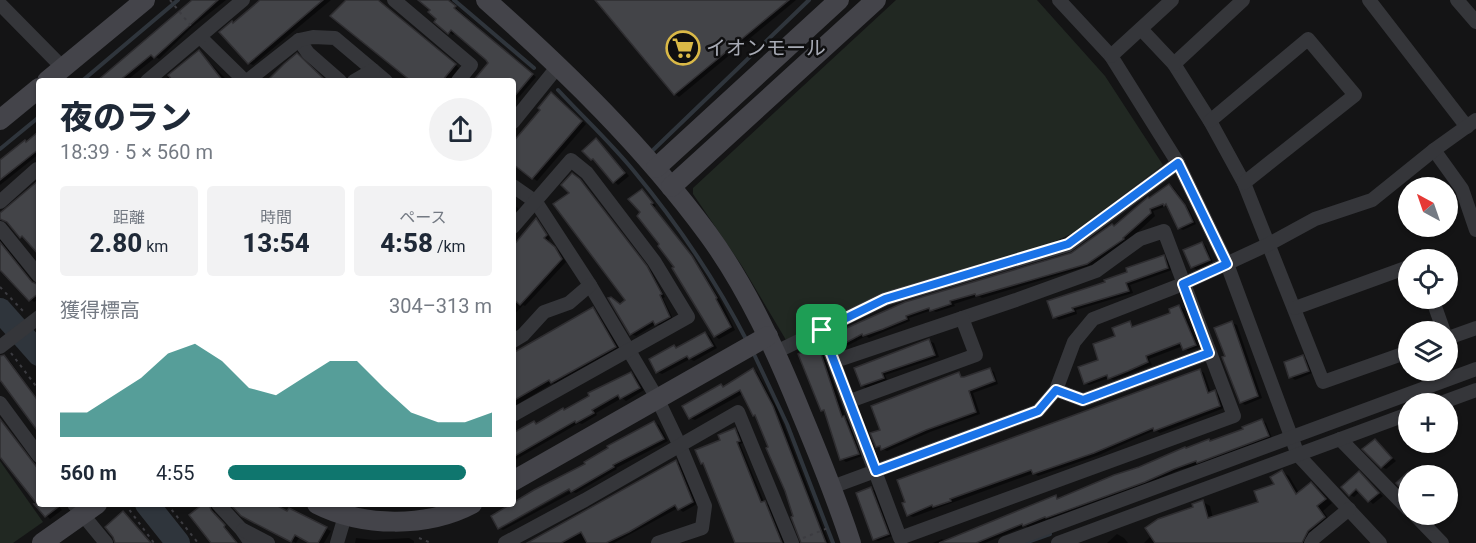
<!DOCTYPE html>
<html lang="ja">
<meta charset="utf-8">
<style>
:root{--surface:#fff;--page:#f2f2f3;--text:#1f2937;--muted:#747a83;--accent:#0f766e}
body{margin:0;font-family:Roboto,"Noto Sans JP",sans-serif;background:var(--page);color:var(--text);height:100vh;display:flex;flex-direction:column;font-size:22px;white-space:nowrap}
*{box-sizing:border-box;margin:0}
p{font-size:20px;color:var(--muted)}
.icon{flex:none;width:33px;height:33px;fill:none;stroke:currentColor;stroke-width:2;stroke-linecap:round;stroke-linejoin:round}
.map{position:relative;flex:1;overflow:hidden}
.drawer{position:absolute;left:36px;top:78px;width:480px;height:429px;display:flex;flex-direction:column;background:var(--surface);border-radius:6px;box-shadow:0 2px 4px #0004}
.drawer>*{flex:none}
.needle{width:39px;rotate:320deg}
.buttons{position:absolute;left:1398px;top:177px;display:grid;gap:12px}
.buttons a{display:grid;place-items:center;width:60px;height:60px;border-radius:50%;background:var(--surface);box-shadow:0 2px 4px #0004;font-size:30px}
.pin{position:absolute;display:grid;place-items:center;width:51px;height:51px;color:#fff;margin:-26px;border-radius:12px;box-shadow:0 3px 9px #0006}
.round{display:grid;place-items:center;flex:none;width:63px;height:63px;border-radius:32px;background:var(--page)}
.overview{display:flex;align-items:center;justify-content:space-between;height:102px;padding:0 24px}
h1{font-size:33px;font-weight:800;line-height:45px}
.stats{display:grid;grid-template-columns:repeat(3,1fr);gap:9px;height:102px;padding:6px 24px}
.stats div{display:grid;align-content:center;border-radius:6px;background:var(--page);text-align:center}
.stats b{font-size:26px;font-weight:800}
.stats small{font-size:16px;font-weight:400}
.stats p{font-size:16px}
.chart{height:168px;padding:12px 24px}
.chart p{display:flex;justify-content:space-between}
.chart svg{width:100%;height:108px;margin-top:6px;fill:var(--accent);opacity:.7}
ul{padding:0 24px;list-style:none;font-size:20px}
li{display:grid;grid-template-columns:96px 72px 1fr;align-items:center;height:45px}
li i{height:15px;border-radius:8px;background:var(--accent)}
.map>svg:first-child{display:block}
.green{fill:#212822}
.shadow{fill:#0007}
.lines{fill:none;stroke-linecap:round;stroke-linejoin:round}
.stream{stroke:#2f353c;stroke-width:4}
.river{stroke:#2f353c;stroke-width:24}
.building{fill:#434448;stroke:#2f2e31;stroke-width:1.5}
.path{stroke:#3c3c41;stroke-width:2;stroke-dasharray:3 4.5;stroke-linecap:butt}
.street{stroke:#35363a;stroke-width:14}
.secondary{stroke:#44444a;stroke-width:20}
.route-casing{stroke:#fff;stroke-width:12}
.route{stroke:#1a73e8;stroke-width:8}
.labels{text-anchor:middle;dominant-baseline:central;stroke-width:5;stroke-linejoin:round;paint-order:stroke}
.poi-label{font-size:20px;fill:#a7aab4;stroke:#0f0f10;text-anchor:start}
</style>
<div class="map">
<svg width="1476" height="543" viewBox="0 0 1476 543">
<rect width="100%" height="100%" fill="#141415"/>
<!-- green -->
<g class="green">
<path d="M896,0H1037L1105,76L1163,165L1073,233L1039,249L1007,256L882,294L786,340L742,266L693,194V188Z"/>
<path d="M0,461L43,522L13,543H0Z"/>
</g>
<!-- shadow -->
<g class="shadow">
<path d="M194,0H226L192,27L159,59L156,57L126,81H98Z"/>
<path d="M262,0H331L253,65L248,63Z"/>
<path d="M346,0H378L459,68L449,81H414Z"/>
<path d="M420,0H447L536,77L513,104V81H474L490,63L455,32L453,35L449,32L432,10Z"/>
<path d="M597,0H796L679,97L675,94Z"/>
<path d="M199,52L228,81H164L169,76Z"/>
<path d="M555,96L586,124L537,181L513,163V143Z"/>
<path d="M39,133V154L0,185V161Z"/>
<path d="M596,140L600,142L629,176L618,185L592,159Z"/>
<path d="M577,177L585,184L652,272L665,297L663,298L673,319L661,326L656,324L636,336L631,334L621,306L627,301L571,193Z"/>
<path d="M1169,185L1174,188L1189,209L1196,224L1183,230L1179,228L1167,206L1153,211L1155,216L1127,242L1092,265L982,298L979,296L954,304L955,306L936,312L932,310L909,318L910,321L888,330L869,338L866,336L843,348L839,346L835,335L1072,255L1115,227Z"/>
<path d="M642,190L656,206L654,207L696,261L721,301L735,330L719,339L715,336L676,268L642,212Z"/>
<path d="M513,204L519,209L513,215Z"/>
<path d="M536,220L540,223L550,238L548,241L559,251L566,262L525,306L523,305L513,316V247Z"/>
<path d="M0,239L35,284L39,286V299L34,302L0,267Z"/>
<path d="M1202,243L1206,246L1213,263L1197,270L1192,267Z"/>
<path d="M1163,257L1168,260L1172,270L1130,285L1133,293L1076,310L1077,314L1059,320L1055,317L1107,283Z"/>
<path d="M1179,306L1184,309L1199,347L1188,351L1183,346L1149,359L1152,365L1114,380L1109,378L1089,385L1085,383L1117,337L1130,323L1135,328L1172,314Z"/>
<path d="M593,309L597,312L620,349L557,385L553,383L513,407V354Z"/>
<path d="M1232,323L1237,325L1262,398L1245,405L1241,402L1227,357Z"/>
<path d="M705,333L710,336L717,348L694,361L690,359L662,374L658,372L674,347L677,348Z"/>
<path d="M929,341L934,343L939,357L885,375L887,380L866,388L862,385Z"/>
<path d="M818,347L822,349L846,419L848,420L862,456L846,462L842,459L826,412L823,410Z"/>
<path d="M1303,357L1307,360L1312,373L1295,380L1291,377Z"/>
<path d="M5,358L10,361L39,401V429L0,377V362Z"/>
<path d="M990,369L994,372L998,384L973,393L980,414L930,432L887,451L877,446L882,431L959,374L964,378Z"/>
<path d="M753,370L757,372L778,410L829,543H802L795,516L770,448L757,416L754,415L744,393L695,420L690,418L721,385L725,388Z"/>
<path d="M1199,370L1204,373L1211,393L1215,392L1219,395L1224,408L1160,433L1155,430L1099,455L1038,476L1034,473L913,517L908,515Z"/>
<path d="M631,373L635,376L644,390L626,401L622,398L596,413L597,415L582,424L579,423L513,461V434L534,423L537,425L565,411Z"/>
<path d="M0,419L39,469V504H57L62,510L50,519L34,502L36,500L0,451Z"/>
<path d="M1262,421L1266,423L1272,438L1202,464L1179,470L1150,483L1051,520L1049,519L1028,528L1026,526L985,543H933L942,539L946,541L1056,497L1060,499L1209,440L1212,442L1245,430Z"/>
<path d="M654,423L659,425L668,441L616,468L617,469L576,493L573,492L503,530L501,529L577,487L587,464Z"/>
<path d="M734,430L739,432L743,443L740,444L764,502L769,505L785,543H734L736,542L706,465L702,463L722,440Z"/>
<path d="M1375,441L1396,461L1386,469L1382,467Z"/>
<path d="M676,461L680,464L697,504L683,512L678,508L614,543H529Z"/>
<path d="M1282,472L1289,476L1299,493L1311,484L1318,488L1332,503L1323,511L1331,522L1310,543H1144L1152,535L1203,502L1210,506L1213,518L1259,503L1276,485Z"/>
<path d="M1359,473L1383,496L1373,504L1360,491L1354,497L1350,495Z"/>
<path d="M871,489L876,491L892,536L878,541L874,539Z"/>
<path d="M206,504H214L215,514L238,543H213Z"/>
<path d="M232,504H271L288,514L289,510L331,531L324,543H312L300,536L296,543L242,514Z"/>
<path d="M1117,534L1124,538L1128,543H1107Z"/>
<path d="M356,538L374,540L409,538L414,541V543H355Z"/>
</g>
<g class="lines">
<!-- stream -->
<g class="stream">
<path d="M454,0L534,68"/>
<path d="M82,81L178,0"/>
<path d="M558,90C583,117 610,142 633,170C677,223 716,281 747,341"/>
<path d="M0,149L39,117"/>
<path d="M650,153L809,0"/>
<path d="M752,350L787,424L833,543"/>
<path d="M1025,543L1050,534"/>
</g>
<!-- river -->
<g class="river">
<path d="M0,310L39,354"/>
<path d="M147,504L178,543"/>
</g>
</g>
<!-- building -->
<g class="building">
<path d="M192,0H218L154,58L151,55L119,81H97Z"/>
<path d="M260,0H323L248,64L219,32L232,21L233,23Z"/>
<path d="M346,0H378L456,64L442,81H411L330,16Z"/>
<path d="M418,0H448L456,6L454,8L533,74L513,98V81H473L488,63L486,60L451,30L448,34L434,22L436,19L428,12L430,10Z"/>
<path d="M595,0H789L674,95Z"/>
<path d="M199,50L223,81H173L168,75Z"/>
<path d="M297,53L326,81H267L284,64Z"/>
<path d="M551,92L582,121L532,179L513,164V142L540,110L538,108Z"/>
<path d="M39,131V149L0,180V160L25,140L26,142Z"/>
<path d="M596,138L625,173L613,183L593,159L591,160L582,151Z"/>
<path d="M572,173L580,179L647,266L662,294L660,295L670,317L655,325L653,321L630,335L608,298L611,297L620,304L625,300L553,204L569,193L561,185Z"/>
<path d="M39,180V255L22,236L20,238L7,222L0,219V213Z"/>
<path d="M1169,184L1185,205L1193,222L1178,229L1166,204L1164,206L1163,204L1150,209L1151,213L1123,238L1124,239L1087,264L976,296L975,294L950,301L951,304L930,311L929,308L906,316L907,319L883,329L863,336L862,334L838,347L833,334L905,302L1071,253L1112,224L1114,226L1148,197L1149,198Z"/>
<path d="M642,189L653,203L651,204L692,256L717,298L716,299L731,327L714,337L672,268L674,267L658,246L659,244L637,216L640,212L628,199Z"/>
<path d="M536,218L547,235L544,238L555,247L562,259L520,305L513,299V246Z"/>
<path d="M0,242L32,282L39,285V293L29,301L0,270Z"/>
<path d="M1202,242L1210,260L1191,268L1183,250Z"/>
<path d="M1164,255L1168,268L1126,283L1129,291L1072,308L1074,311L1053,318L1047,301L1105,282L1104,280L1127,272L1126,268Z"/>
<path d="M1179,305L1196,345L1183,350L1180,343L1146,356L1148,362L1128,371L1108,379L1107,375L1084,384L1078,367L1098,360L1093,344L1115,336L1112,328L1130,321L1132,327L1170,313L1169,309Z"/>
<path d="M593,307L616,347L551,383L549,380L513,401V353Z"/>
<path d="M1232,321L1258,396L1240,403L1222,357L1225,356L1214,328Z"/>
<path d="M705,332L713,346L689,359L687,356L656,373L649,359L674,345L676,348Z"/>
<path d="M929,339L935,355L882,373L884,378L861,386L854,368Z"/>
<path d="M818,345L842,417L844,416L859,454L840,460L824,410L821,411L798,354Z"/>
<path d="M4,355L39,402V433L0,380V356Z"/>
<path d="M1303,355L1309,371L1289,378L1284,362Z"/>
<path d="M753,368L773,406L826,543H801L791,517L793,516L785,491L766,448L768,447L755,415L753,416L740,390L689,419L682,406L721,384L723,387Z"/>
<path d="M990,368L995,381L969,391L976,412L926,430L881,450L880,446L876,447L870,433L880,430L871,406L959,372L961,377H964Z"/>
<path d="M1200,369L1208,393L1215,390L1220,406L1154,431L1153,428L1094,453L1033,474L1031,470L950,499L951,501L933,507L932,505L907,516L902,503L905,502L897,480Z"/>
<path d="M631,372L640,388L620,399L618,395L592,410L594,413L576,423L575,421L513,457V433L534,421L536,424L563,408L564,410L589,396L588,393Z"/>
<path d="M0,419L39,470V504H62L45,517L34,504H37L0,457Z"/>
<path d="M1262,419L1269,436L1197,463L1196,461L1174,469L1145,482L1046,518L1045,517L1023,526L1022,524L976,543H939L1056,495L1057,499L1114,475L1139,467L1185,447L1186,448L1209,439L1210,441L1243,429L1242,427Z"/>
<path d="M654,421L664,439L613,465L614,467L571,492L569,489L498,529L491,516L534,490L585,464L584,462L608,448L607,446Z"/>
<path d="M735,428L740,441L737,442L761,502L765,501L782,543H735L703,463L701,464L695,450L720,440L718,435Z"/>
<path d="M1375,439L1392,458L1381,468L1362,449Z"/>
<path d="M676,460L693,502L678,510L675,505L629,532L606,543H587L581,532L561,543H527Z"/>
<path d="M1282,470L1296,494L1311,482L1326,499L1317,506L1325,517L1308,531L1302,543H1155L1145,528L1158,519L1193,507L1192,504L1203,500L1208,518L1258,502L1254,491L1274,484L1270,477Z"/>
<path d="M1359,471L1379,493L1368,502L1356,489L1349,496L1341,487Z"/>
<path d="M1408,472V491L1405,493L1396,483Z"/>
<path d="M871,487L889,534L873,540L856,493Z"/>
<path d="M203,504H209L211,510L225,525L224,527L237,543H211L189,515Z"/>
<path d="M230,504H274L287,511L289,508L327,527L318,543H309L295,535L291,542L241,516Z"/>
<path d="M123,511L136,526L151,543H115L113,537L105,527Z"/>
</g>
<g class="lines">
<!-- path -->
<g class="path">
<path d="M170,0L191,26"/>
<path d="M0,287L25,313"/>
<path d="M11,353L39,390"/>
<path d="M125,504L154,543"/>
<path d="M167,504L198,543"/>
<path d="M419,538L431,543"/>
<path d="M803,538L828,528"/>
</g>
<!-- street -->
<g class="street">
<path d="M394,0L471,65L458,81"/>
<path d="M1059,0L1111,56L1178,163L1227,264L1298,455L1380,543"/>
<path d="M1243,0L1174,64L1210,121L1244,183L1323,382L1408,352"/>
<path d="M1369,0L1467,127"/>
<path d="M1457,0L1476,22"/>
<path d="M0,4L63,68"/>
<path d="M1141,29L1174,64"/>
<path d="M200,37L245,81"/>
<path d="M299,40L308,53L340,81"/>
<path d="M1111,56L1172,0"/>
<path d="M147,81L243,0"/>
<path d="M247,81L299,40L313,37L335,38L386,81"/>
<path d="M354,81L373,70"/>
<path d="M1210,121L1308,39L1355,95L1244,183"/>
<path d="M513,122L559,65"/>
<path d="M1434,150L1462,189L1476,230"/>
<path d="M513,186L536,202L590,285L657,398L680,446L705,506L702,528L658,543"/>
<path d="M0,202L37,169L39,171"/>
<path d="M513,227L571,160L587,173L654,261L688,317L513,415"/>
<path d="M0,228L39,276"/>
<path d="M1432,298L1444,332"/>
<path d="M1295,308L1408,267"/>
<path d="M822,330L900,538L1234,416L1164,231L1140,239L1096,271L1016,300L835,361"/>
<path d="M1448,338L1476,328"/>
<path d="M513,341L523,335L544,312L569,303L590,285"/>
<path d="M0,347L39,317"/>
<path d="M776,352L885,299L1068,245L1178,163"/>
<path d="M1056,390L1083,400L1209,353"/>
<path d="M850,401L976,355L962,318"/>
<path d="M0,403L39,456"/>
<path d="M1438,404L1476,390"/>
<path d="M1340,439L1408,509"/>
<path d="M832,487L1038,411L1056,390L1074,342L1093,319L1183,284L1269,244L1315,219L1372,200L1434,150L1476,120"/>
<path d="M74,504L106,543"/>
<path d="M218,504L241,529L251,543"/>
<path d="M1414,514L1442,543"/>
<path d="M243,530L268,543"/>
<path d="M337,543L345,516"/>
<path d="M505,543L585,500L738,412L792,543"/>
<path d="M1005,543L1476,369"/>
<path d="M1058,543L1408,414"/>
<path d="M1311,543L1314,538L1349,509"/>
</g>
<!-- secondary -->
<g class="secondary">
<path d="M486,0C566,71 644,147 708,234C748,289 777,353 802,415C820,458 837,500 851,543"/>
<path d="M47,81L145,0"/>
<path d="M0,120L39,88"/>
<path d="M656,168L839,0"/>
<path d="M671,187L876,0"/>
<path d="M513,481L768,336"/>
<path d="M317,504C362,527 427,528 472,504"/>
<path d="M42,543L97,504"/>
</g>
</g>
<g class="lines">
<!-- route casing -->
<g class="route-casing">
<path id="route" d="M1178,163L1227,264L1183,284L1209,353L1083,400L1056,390L1038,411L876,471L822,330L885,299L1068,244Z"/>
</g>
<!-- route -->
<use href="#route" class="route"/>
</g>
<!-- icons -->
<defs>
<g id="supermarket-ring" transform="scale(1.725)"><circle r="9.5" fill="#0f0f10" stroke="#dab947" stroke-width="1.5"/><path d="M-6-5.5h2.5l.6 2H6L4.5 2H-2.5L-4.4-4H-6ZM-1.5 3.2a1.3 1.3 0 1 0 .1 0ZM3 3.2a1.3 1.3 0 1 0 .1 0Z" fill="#dab947"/></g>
</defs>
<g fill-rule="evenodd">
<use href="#supermarket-ring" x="683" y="48"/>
</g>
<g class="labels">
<!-- poi labels -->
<g class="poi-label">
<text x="706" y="48">イオンモール</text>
</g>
</g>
</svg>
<div class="buttons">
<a><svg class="needle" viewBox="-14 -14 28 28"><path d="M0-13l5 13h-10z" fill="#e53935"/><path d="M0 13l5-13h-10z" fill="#747a83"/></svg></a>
<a><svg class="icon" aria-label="locate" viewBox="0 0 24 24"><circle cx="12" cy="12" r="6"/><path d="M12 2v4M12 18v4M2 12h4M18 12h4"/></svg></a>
<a><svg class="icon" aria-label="layers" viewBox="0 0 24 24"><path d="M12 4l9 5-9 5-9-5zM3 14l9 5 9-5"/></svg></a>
<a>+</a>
<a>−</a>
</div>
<div class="pin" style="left:822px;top:330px;background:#1e9e55"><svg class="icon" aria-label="arrive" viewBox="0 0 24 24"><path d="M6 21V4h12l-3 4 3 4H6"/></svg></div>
<section class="drawer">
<div class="overview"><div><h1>夜のラン</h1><p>18:39 · 5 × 560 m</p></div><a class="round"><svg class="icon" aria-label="share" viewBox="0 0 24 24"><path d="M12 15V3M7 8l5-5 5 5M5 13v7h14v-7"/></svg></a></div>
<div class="stats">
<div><p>距離</p><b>2.80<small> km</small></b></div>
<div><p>時間</p><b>13:54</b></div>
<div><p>ペース</p><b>4:58<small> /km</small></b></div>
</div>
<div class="chart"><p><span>獲得標高</span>304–313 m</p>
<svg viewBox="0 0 160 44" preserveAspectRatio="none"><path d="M0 44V34L10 34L20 27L30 20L40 10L50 6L60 13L70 24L80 27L90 20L100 13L110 13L120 24L130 34L140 38L150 38L160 34V44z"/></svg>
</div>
<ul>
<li><b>560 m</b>4:55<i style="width:90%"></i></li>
</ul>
</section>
</div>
